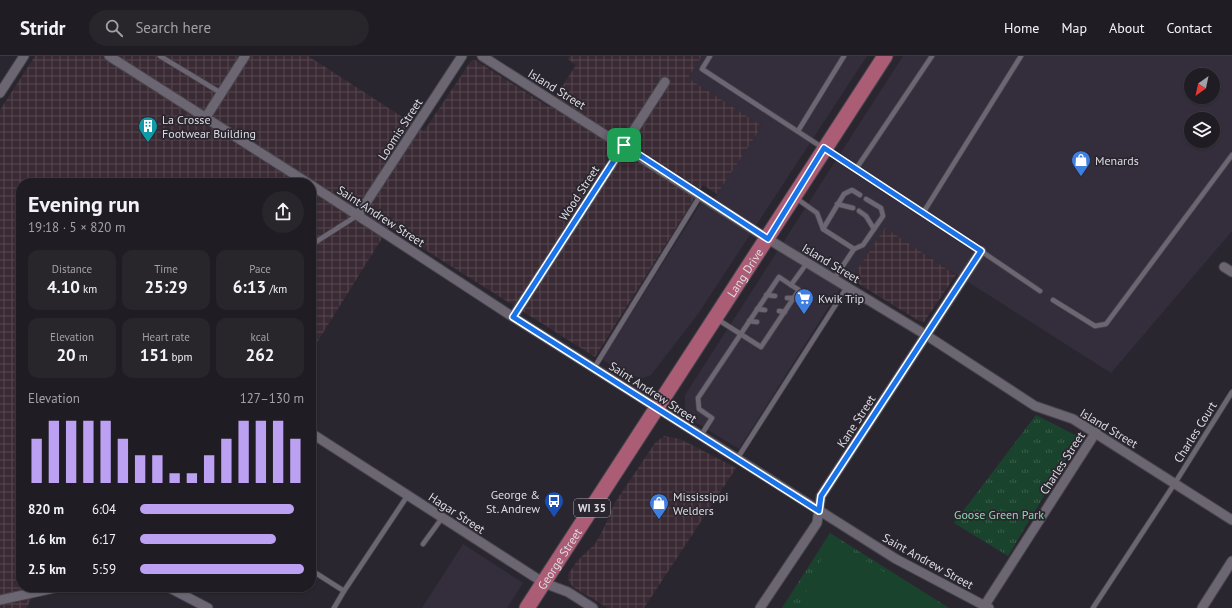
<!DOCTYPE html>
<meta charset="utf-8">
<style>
:root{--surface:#201c23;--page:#28252b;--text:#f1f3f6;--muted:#a2a1a6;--line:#3d3a41;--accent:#bca0f2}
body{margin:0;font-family:"PT Sans",sans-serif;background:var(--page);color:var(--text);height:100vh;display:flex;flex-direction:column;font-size:15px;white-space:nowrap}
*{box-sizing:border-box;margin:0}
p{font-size:13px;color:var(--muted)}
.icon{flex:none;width:22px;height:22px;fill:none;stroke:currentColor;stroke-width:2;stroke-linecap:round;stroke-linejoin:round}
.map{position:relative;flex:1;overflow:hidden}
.panel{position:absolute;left:16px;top:122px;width:300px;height:414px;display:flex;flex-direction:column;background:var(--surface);border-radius:16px;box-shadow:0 1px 3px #0004,0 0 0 1px var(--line)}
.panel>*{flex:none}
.needle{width:26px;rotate:213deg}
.fabs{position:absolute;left:1184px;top:12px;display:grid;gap:8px}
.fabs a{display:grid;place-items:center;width:36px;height:36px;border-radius:50%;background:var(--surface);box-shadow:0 1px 3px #0004,0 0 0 1px var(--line);font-size:20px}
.pin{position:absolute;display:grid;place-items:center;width:34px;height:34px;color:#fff;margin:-17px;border-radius:8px;box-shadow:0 2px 6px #0006}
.round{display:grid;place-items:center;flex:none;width:42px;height:42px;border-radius:21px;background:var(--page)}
.summary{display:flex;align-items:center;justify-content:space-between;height:68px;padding:0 12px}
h1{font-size:22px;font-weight:700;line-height:30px}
.metrics{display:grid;grid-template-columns:repeat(3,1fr);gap:6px;height:68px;padding:4px 12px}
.metrics div{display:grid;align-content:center;border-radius:10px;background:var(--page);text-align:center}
.metrics b{font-size:17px;font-weight:700}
.metrics small{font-size:11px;font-weight:400}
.metrics p{font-size:11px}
.chart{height:112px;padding:8px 12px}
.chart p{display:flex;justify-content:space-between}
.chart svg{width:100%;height:72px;margin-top:4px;stroke:var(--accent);stroke-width:6}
ul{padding:0 12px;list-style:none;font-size:13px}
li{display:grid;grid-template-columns:64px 48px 1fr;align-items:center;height:30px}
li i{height:10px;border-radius:5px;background:var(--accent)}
header{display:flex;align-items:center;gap:24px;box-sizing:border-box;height:56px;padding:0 20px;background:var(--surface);border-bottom:1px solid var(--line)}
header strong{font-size:19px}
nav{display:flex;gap:22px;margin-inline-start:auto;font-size:14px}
.search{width:280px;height:36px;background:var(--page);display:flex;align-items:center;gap:10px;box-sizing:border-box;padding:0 14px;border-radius:22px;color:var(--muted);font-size:15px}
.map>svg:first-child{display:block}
.built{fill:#342e3c;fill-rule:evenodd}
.industrial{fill:url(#industrial-grid)}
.grass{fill:url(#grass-tufts)}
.pitch{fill:#1a432d}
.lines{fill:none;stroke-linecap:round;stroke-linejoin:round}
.lane-casing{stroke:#47444c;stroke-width:6}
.street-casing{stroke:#47444c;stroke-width:11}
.primary-casing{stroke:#47444c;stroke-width:17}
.lane{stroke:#6b6671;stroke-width:4.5}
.street{stroke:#6b6671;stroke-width:9}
.primary{stroke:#ab5d76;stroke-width:15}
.route-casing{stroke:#fff;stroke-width:8}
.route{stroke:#1a73e8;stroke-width:5}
.labels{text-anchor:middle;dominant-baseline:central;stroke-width:3.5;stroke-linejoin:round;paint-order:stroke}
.shield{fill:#2a262f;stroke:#a8a5ac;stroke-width:1}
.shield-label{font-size:11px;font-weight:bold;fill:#dedce2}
.street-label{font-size:12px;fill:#dedce2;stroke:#2a262f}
.poi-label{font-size:12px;fill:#dedce2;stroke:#2a262f;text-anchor:start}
.park-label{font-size:12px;fill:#8ddaac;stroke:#2a262f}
</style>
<header>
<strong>Stridr</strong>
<div class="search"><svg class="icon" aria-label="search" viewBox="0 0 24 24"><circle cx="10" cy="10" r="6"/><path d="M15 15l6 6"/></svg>Search here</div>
<nav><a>Home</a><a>Map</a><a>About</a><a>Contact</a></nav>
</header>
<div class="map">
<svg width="1232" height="552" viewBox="0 0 1232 552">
<defs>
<pattern id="industrial-grid" width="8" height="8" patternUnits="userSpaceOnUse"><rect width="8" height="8" fill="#3a2a34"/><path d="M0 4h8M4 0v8" fill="none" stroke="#564851"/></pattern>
<pattern id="grass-tufts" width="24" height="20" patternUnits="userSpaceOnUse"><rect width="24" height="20" fill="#1a432d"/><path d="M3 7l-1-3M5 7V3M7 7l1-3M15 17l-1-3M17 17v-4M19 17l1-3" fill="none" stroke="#3b5e4b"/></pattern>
</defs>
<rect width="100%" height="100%" fill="#2a262f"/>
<!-- built -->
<g class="built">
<path d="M702,0H867L698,258L651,319L643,322L633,320L602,304L701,147L708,151L762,70L688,22Z"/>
<path d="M903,0H1232V175L1111,317L885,173L851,223L847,222L739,393L692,364L685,353V339ZM1191,19H1213V41H1191ZM1191,63H1213V85H1191Z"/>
<path d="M463,488L523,527L507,552H422Z"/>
</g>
<!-- industrial -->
<g class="industrial">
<path d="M35,0H308L424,75L471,5L475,4L480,7L549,51L576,9L568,3L570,0H702L688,22L762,70L717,138L703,129L595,301L389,171L311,296V127H21V531H39L26,552H0V54Z"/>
<path d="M885,172L956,219L924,266L919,265L851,223Z"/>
<path d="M664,380L680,383L692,389L736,412L644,552H608L573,531L569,526L568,519L577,505L595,488L604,472L614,448L655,387Z"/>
</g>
<!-- grass -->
<g class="grass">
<path d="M1036,359L1079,381L1008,500L954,467Z"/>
<path d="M830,477L949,552H782Z"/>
</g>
<!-- pitch -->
<path class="pitch" d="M832,483L940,552H801L808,530Z"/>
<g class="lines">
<!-- lane casing -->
<g class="lane-casing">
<g id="lane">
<path d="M160,0L221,37"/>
<path d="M710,0L702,13L981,195L1040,235"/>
<path d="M798,75L844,0"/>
<path d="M856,113L932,0"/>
<path d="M796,142L817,157L823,173L854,193L834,223"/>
<path d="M837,148L853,152"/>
<path d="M859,155L866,160L874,173"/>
<path d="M923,157L1021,0"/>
<path d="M823,173L844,138L852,134L860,139"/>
<path d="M311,189L358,159"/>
<path d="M854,193L863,189L883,160L881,152L866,143"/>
<path d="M766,239L775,240"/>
<path d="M787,242H794"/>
<path d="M1053,244L1095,270L1106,268L1232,99"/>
<path d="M757,253L765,254"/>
<path d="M779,255L785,256"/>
<path d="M717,263L761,291L799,234L791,229"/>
<path d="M749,265L757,266"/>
<path d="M594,312L700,140"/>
<path d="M700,381L712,362L699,353L698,342L779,221L791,229L807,207"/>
<path d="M737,403L847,231"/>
<path d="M423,488L442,462"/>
<path d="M311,514L344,535L334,552"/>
<path d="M344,535L408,439"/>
<path d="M1093,552L1175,427L1232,336"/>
</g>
</g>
<!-- street casing -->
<g class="street-casing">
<g id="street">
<path d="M109,0L308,127"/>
<path d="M482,0L768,183L926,279L1035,350L1073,363L1232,464"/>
<path d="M0,37L24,0"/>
<path d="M206,61L245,0"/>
<path d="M311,129L513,261L896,503L989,552"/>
<path d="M358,159L462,0"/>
<path d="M1224,211L1232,216"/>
<path d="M513,261L665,26"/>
<path d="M311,377L544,527L568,536L593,552"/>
<path d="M168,531L208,552"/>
<path d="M0,544L59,531"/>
<path d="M760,552L817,467L821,440L981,195"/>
<path d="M983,552L1096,376"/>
<path d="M1202,552L1232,505"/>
</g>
</g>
<!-- primary casing -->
<g class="primary-casing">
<g id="primary">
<path id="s1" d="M527,552L885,0"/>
</g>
</g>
<!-- lane -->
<use href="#lane" class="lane"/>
<!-- street -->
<use href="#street" class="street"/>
<!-- primary -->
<use href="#primary" class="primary"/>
</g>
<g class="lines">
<!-- route casing -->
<g class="route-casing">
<path id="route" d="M624,89L768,183L824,92L981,195L821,440L819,455L513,261Z"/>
</g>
<!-- route -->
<use href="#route" class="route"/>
</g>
<!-- icons -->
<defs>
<g id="building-pin" transform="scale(1)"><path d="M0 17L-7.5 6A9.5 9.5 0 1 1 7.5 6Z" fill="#0f9aa8" stroke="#2a262f"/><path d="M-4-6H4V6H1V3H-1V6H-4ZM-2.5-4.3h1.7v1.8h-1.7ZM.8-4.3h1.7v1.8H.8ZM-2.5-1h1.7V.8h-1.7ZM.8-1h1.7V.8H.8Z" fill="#fff"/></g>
<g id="shop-pin" transform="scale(1)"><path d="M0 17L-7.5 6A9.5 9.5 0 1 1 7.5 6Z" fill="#3f7fe0" stroke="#2a262f"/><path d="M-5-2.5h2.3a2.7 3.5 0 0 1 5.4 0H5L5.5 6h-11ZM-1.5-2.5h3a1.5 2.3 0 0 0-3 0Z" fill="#fff"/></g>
<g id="supermarket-pin" transform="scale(1)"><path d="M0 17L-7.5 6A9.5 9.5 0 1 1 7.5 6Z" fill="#3f7fe0" stroke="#2a262f"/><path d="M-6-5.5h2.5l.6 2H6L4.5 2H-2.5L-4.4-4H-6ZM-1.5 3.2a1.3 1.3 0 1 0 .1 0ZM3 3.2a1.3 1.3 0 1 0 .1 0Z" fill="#fff"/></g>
<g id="bus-pin" transform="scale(1)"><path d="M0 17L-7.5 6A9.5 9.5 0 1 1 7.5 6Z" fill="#1a4fb4" stroke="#2a262f"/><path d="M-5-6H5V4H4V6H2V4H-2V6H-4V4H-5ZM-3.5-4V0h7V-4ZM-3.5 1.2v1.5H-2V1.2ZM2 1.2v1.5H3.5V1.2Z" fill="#fff"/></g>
</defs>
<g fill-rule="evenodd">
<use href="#building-pin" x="148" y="70"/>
<use href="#shop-pin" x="1081" y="104"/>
<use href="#supermarket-pin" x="804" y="242"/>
<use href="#bus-pin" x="554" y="445"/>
<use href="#shop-pin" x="659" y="447"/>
</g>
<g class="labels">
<!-- shield labels -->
<rect class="shield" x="574" y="443" width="36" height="18" rx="3"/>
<g class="shield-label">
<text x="592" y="452">WI 35</text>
</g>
<!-- street labels -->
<g class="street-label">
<text transform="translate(557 33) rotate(32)">Island Street</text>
<text transform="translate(400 73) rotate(-57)">Loomis Street</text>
<text transform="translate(579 137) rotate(-57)">Wood Street</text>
<text transform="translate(381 160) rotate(33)">Saint Andrew Street</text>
<text transform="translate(831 207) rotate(31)">Island Street</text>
<text stroke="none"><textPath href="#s1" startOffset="400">Lang Drive</textPath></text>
<text transform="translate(653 336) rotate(33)">Saint Andrew Street</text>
<text transform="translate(856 365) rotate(-57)">Kane Street</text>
<text transform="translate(1109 372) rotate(31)">Island Street</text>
<text transform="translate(1195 376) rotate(-58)">Charles Court</text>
<text transform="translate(1062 407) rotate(-57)">Charles Street</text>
<text transform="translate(457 457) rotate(33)">Hagar Street</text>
<text stroke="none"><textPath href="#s1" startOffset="59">George Street</textPath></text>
<text transform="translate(928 505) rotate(29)">Saint Andrew Street</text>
</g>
<!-- poi labels -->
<g class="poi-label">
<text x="162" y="63">La Crosse<tspan x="162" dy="14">Footwear Building</tspan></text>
<text x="1095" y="104">Menards</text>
<text x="818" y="242">Kwik Trip</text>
<text x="540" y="438" text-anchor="end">George &amp;<tspan x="540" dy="14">St. Andrew</tspan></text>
<text x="673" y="440">Mississippi<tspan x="673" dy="14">Welders</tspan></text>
</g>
<!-- park labels -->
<g class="park-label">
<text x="999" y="458">Goose Green Park</text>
</g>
</g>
</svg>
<div class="fabs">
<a><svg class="needle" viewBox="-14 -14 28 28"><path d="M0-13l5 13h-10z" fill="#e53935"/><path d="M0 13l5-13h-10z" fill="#a2a1a6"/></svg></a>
<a><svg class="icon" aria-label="layers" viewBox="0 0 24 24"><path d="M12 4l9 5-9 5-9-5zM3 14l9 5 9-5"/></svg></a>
</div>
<div class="pin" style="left:624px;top:89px;background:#1e9e55"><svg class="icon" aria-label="arrive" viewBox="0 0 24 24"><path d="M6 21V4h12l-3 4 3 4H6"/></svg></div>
<section class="panel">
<div class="summary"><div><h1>Evening run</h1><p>19:18 · 5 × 820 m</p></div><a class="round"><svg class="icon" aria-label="share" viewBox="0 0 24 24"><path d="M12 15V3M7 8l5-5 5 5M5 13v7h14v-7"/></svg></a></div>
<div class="metrics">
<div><p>Distance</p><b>4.10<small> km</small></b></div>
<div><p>Time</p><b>25:29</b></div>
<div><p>Pace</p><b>6:13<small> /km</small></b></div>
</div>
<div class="metrics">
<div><p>Elevation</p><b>20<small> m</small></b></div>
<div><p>Heart rate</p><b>151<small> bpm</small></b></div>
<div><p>kcal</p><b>262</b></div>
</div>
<div class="chart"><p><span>Elevation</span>127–130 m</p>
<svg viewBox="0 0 160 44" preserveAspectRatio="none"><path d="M5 44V17M15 44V6M25 44V6M35 44V6M45 44V6M55 44V17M65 44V27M75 44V27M85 44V38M95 44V38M105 44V27M115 44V17M125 44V6M135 44V6M145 44V6M155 44V17"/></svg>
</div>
<ul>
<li><b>820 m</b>6:04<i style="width:94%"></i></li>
<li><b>1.6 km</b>6:17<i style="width:83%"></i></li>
<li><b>2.5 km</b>5:59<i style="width:100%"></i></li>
</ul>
</section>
</div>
